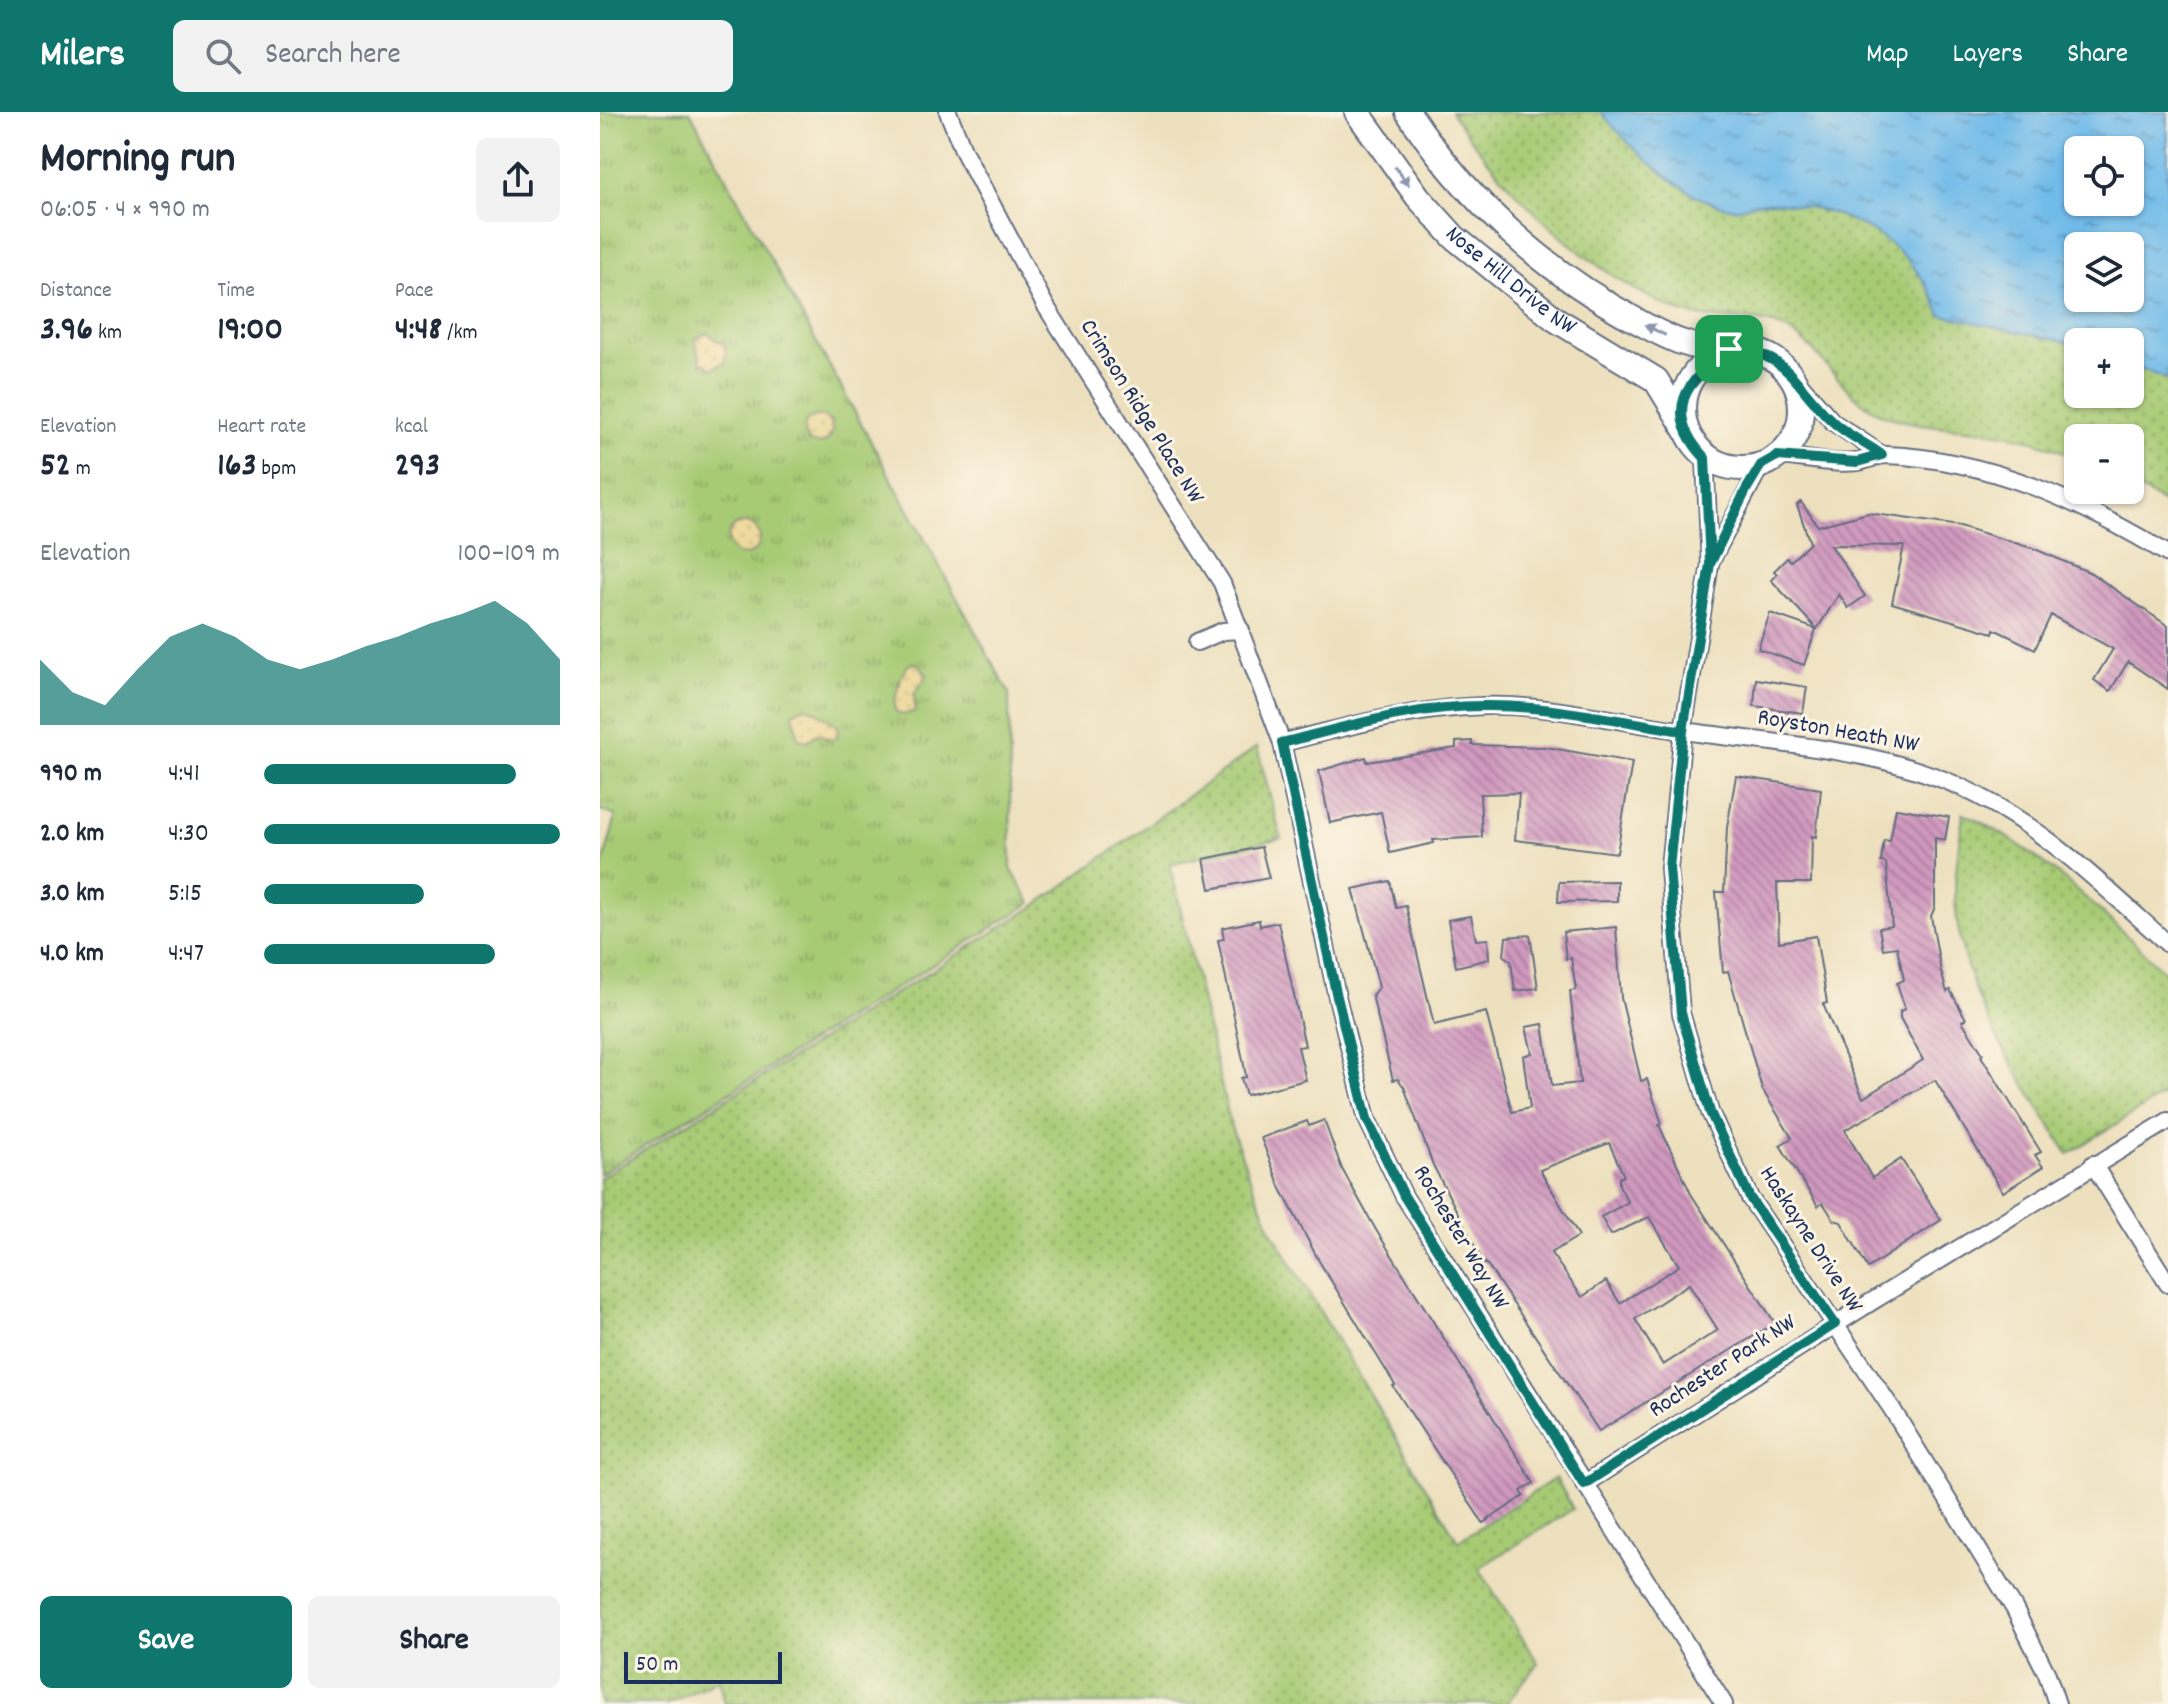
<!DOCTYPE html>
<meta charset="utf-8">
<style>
:root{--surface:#fff;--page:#f2f2f3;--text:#1f2937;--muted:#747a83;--accent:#0f766e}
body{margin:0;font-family:Dekko,sans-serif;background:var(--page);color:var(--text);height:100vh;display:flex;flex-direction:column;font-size:30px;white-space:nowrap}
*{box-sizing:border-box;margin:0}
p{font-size:26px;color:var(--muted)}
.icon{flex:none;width:44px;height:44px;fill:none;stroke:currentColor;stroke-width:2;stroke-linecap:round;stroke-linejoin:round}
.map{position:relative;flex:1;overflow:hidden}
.sheet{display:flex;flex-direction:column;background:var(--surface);width:600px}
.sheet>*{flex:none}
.fabs{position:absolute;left:1464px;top:24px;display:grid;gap:16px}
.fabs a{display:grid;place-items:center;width:80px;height:80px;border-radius:12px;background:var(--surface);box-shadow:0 2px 6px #0004;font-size:40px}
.scale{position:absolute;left:24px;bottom:20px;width:158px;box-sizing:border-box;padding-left:8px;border:4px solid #1b2f5e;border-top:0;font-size:22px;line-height:28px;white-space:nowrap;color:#1b2f5e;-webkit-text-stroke:6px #fcf5e5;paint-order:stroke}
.pin{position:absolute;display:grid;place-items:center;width:68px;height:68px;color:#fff;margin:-34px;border-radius:16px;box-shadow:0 4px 12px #0006}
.round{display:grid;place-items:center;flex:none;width:84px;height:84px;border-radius:12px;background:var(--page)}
.overview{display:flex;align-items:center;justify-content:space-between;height:136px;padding:0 40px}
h1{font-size:44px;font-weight:800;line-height:60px}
.figures{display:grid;grid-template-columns:repeat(3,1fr);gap:12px;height:136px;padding:8px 40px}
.figures div{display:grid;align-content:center}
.figures b{font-size:34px;font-weight:800}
.figures small{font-size:22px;font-weight:400}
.figures p{font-size:22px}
.chart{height:224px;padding:16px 40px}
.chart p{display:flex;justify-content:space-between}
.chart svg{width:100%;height:144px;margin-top:8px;fill:var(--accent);opacity:.7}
.primary-button{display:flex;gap:16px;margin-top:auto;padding:16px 40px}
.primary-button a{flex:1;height:92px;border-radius:12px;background:var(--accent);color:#fff;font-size:32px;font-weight:800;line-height:92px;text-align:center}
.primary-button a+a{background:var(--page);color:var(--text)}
ul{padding:0 40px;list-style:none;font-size:26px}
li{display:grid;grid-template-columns:128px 96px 1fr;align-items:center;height:60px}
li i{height:20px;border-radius:10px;background:var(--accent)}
header{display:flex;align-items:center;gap:48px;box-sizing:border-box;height:112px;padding:0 40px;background:var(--accent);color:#fff}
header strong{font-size:38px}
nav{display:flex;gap:44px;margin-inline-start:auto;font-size:28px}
.search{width:560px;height:72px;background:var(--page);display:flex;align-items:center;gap:20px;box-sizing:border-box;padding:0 28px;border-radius:12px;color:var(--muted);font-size:30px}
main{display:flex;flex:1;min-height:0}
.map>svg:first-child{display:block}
.grass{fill:url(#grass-tufts);stroke:#617d69;stroke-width:2}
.sand{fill:url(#sand-dots);stroke:#84847e;stroke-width:2}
.park{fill:url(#park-dots);stroke:#617d69;stroke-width:2;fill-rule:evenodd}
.water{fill:url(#water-ripples);stroke:#4675a4;stroke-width:2;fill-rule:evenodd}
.building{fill:url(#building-back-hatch);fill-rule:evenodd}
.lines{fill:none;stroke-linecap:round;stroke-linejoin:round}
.street-casing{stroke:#646d80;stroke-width:20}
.secondary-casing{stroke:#646d80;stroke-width:28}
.street{stroke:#fff;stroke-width:16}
.secondary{stroke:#fff;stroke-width:24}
.oneway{fill:#8d97ae}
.route-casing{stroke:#fff;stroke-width:16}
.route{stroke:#0f766e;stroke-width:10}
.labels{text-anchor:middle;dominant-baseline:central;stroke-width:6;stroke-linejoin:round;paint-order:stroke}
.street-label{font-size:24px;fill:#1b2f5e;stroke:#fcf5e5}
</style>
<header>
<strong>Milers</strong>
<div class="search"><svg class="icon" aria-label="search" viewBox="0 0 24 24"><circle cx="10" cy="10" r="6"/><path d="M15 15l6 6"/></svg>Search here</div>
<nav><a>Map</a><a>Layers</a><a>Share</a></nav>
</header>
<main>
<section class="sheet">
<div class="overview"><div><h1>Morning run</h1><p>06:05 · 4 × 990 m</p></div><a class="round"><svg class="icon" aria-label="share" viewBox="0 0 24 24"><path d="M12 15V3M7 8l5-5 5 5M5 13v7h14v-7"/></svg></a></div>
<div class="figures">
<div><p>Distance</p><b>3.96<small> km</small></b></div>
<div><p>Time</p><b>19:00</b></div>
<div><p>Pace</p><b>4:48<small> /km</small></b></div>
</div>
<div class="figures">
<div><p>Elevation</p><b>52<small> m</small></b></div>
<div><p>Heart rate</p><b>163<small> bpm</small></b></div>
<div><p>kcal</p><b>293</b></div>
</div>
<div class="chart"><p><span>Elevation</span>100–109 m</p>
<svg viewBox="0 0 160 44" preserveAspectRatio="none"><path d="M0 44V24L10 34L20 38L30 27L40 17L50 13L60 17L70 24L80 27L90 24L100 20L110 17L120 13L130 10L140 6L150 13L160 24V44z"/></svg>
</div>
<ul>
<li><b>990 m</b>4:41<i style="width:85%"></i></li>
<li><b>2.0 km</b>4:30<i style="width:100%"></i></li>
<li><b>3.0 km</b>5:15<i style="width:54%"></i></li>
<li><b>4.0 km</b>4:47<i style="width:78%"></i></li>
</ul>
<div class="primary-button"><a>Save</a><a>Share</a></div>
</section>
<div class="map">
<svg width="1568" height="1592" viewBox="0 0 1568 1592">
<defs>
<pattern id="grass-tufts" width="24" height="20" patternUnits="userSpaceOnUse" patternTransform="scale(2)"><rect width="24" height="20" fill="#a7cb74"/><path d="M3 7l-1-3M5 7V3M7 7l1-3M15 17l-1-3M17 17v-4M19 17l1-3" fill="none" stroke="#87a562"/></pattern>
<pattern id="sand-dots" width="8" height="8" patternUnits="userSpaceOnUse" patternTransform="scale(2)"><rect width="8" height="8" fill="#eeda9e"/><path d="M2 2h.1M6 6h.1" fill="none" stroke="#ccbb8a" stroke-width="1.8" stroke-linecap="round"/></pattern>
<pattern id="park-dots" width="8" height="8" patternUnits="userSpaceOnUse" patternTransform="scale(2)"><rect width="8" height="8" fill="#a7cb74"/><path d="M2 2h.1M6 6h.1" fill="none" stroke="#87a562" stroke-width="1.8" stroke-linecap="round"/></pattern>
<pattern id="water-ripples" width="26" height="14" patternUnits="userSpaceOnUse" patternTransform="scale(2)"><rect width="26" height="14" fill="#71bbea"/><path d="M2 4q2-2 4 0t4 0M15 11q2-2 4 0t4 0" fill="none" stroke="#5c98c1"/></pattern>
<pattern id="building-back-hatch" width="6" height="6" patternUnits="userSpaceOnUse" patternTransform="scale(2)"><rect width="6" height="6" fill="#d098be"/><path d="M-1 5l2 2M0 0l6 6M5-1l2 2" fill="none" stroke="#a87c9e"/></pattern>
</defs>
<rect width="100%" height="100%" fill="#fcf5e5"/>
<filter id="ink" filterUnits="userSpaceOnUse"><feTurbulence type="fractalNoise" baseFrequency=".0125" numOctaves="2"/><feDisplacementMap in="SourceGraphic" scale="16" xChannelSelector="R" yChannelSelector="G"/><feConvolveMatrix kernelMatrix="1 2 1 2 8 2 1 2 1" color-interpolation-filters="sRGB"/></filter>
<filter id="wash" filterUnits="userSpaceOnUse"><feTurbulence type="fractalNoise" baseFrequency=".006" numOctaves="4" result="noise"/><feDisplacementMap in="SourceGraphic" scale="32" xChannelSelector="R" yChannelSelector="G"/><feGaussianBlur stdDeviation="1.8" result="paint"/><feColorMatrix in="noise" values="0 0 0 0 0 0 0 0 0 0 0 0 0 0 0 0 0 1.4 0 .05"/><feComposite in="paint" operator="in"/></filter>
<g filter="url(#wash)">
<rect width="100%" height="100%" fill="#ede0be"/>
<!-- grass -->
<path class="grass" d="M0,0H90L409,581L411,757L431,791L0,1062V764L16,704L0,698Z"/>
<!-- sand -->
<g class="sand">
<path d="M107,221L126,234L125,250L111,257L100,248L95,227Z"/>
<circle cx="218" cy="318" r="14"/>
<circle cx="144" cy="427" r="16"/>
<path d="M311,551L318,552L327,563L314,582L315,599L303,603L296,600C292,590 301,558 311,551Z"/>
<path d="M204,595C215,596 231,609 239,616L237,625L231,627L217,622L207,629L199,627L193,601Z"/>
</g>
<!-- park -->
<g class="park">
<path d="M851,0H1568V393L1530,372V326H1478V347C1453,334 1419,323 1391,320C1358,315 1322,315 1289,305C1244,290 1227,242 1189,219C1155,199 1112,213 1076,198C985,159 907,81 851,0ZM1478,38H1530V90H1478ZM1478,134H1530V186H1478ZM1478,230H1530V282H1478Z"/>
<path d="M657,635L681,726L570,752L631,1015L653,1074L673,1121L858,1429L956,1366L973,1397L879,1456L938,1551L906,1592H125L119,1567L68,1592H0V1066L435,794Z"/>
<path d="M1363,701C1441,737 1506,804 1568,863V980L1468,1042C1418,959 1357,882 1355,781C1355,754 1360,728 1363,701Z"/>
</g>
<!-- water -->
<path class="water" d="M1001,0H1568V267L1530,253V230L1478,233L1341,203C1311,126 1246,95 1168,90C1156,89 1143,98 1132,96C1087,91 1028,34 1001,0ZM1478,38H1530V90H1478ZM1478,134H1530V186H1478Z"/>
<g id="blocks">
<!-- building -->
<g class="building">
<path d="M1201,390L1218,414L1268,401L1360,414L1435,437L1491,461L1568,514V577L1528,550L1510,579L1494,568L1513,537L1451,503L1435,537L1394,517L1393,521L1292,491L1304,434L1231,433L1265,484L1248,496L1239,482L1217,517L1171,468L1177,462L1174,459L1187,446L1191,449L1210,431L1197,393Z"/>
<path d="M1170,501L1216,517L1204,553L1158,537Z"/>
<path d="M1156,567L1207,575L1203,601L1154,594Z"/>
<path d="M872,629V633L946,635L1032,650L1017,741L915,728L919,681L880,682L882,725L833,728L834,731L790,741L781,700L730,711L719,659L766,645L767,650L856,636V630Z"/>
<path d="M1136,664L1221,677L1216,725L1212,724L1211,771H1177L1179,830L1216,824L1227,891L1223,892L1263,986L1323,948L1300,906V899L1305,897L1297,871L1304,868L1297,835L1283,837L1279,816L1292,814L1286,751L1281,750L1284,728L1290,729L1296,696L1349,705L1345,728L1335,726V795L1331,804L1341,860L1347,880L1350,878L1366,907L1362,909L1383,942L1381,944L1441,1040L1435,1043L1443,1055L1403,1080L1335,968L1245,1018L1272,1066L1301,1047L1341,1108L1268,1156L1241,1110L1234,1108L1223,1091L1218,1094L1180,1033L1192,1026L1162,977L1128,859L1123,860L1116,780H1124L1127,715Z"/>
<path d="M661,735L669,766L610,777L604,747Z"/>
<path d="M790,769L796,796L806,794L834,913L886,900L912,1000L930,996L923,944L932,941L926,915L943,912L952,974L980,971L970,879L976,878L971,846L966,847L963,820L1016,815L1021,886L1041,969L1047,967L1062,1012L1059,1013L1091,1082L1175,1211L999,1319L886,1151L884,1152L833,1053L804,975L798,967L793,968L772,883L779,875L753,777ZM1009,1031L1024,1064L1019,1066V1073L1028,1090L1001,1105L1011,1123L1049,1105L1079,1154L1020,1191L1006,1169L982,1185L951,1141L979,1124L940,1058ZM1089,1172L1118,1218L1063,1253L1035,1207Z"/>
<path d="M1017,769V789L958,790L959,770Z"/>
<path d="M871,804L876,828L888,827L889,847L856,855L848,808Z"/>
<path d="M659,808L660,814L678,810L705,934L698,935L706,968L646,983L641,966L646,965L644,953L618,828L624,827L622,816Z"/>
<path d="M930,823L938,876L915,879L911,849L904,844L906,825Z"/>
<path d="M724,1008L742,1057L776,1118L934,1371L921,1379L924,1384L883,1411L793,1274L795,1273L719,1149L681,1077L661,1026L707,1009L709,1014Z"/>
</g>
</g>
</g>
<g filter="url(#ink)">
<use href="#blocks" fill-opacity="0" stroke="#646d80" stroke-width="2"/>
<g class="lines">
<!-- street casing -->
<g class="street-casing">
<g id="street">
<path d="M348,0L364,40L445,193L622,471L682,631L737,885L767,1007L804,1084L1124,1592"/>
<path d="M1192,263L1233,310L1282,343"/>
<path d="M1177,344C1203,345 1231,353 1257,350C1267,349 1276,343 1286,343C1389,347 1482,390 1568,442"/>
<path d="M1105,346L1110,452L1083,619L1069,756L1081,901L1110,1000L1150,1086L1292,1297L1414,1496L1447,1562L1457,1592"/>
<path d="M1110,451L1161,353"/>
<path d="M597,530L623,519L641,518"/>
<path d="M682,631C748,614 816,596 884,594C948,592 1014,609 1077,618C1177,633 1286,635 1377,683C1449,720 1508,778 1568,832"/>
<path d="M1493,1052L1568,1172"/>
<path d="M984,1372L1271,1190L1568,1009"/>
</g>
</g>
<!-- secondary casing -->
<g class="secondary-casing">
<g id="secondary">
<path id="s1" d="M757,0L818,85L854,125L955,207L1056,268L1084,314"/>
<path d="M808,0C866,88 945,160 1037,209C1066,225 1095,240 1129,237"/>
<circle cx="1142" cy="297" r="59"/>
</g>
</g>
<!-- street -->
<use href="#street" class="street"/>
<!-- secondary -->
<use href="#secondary" class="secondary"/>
</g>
<!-- one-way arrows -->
<defs><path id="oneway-solid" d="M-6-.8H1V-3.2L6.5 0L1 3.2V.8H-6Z" transform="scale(2)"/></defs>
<g class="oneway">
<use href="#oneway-solid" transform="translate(802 64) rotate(53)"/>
<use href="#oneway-solid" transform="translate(1055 218) rotate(-153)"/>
</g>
</g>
<g class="lines" filter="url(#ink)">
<!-- route casing -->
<g class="route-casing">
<path id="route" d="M1129,237C1086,269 1061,299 1105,346L1110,452L1083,619C1019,609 953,594 888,594C818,593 749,614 682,631L737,885L767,1007L804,1084L984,1372L1235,1212L1150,1086L1110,1000L1081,901L1069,756L1083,619L1110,452L1146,378L1161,353L1177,344L1257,350L1282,343C1266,331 1245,322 1231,308C1193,272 1188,239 1129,237"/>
</g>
<!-- route -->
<use href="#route" class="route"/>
</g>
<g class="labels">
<!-- street labels -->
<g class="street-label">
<text stroke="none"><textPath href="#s1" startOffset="230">Nose Hill Drive NW</textPath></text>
<text transform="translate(541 300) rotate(58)">Crimson Ridge Place NW</text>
<text transform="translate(1238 620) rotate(10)">Royston Heath NW</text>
<text transform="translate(860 1126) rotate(59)">Rochester Way NW</text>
<text transform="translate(1210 1128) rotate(57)">Haskayne Drive NW</text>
<text transform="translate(1123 1255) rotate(-33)">Rochester Park NW</text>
</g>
</g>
</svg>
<div class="fabs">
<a><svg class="icon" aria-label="locate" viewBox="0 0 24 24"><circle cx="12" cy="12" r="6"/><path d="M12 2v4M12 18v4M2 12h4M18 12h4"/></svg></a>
<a><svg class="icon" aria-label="layers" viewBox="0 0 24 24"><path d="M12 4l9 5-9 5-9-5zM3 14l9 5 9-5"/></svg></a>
<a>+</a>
<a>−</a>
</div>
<div class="scale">50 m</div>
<div class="pin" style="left:1129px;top:237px;background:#1e9e55"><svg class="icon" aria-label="arrive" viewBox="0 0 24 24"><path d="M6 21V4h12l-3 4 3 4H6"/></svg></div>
</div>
</main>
